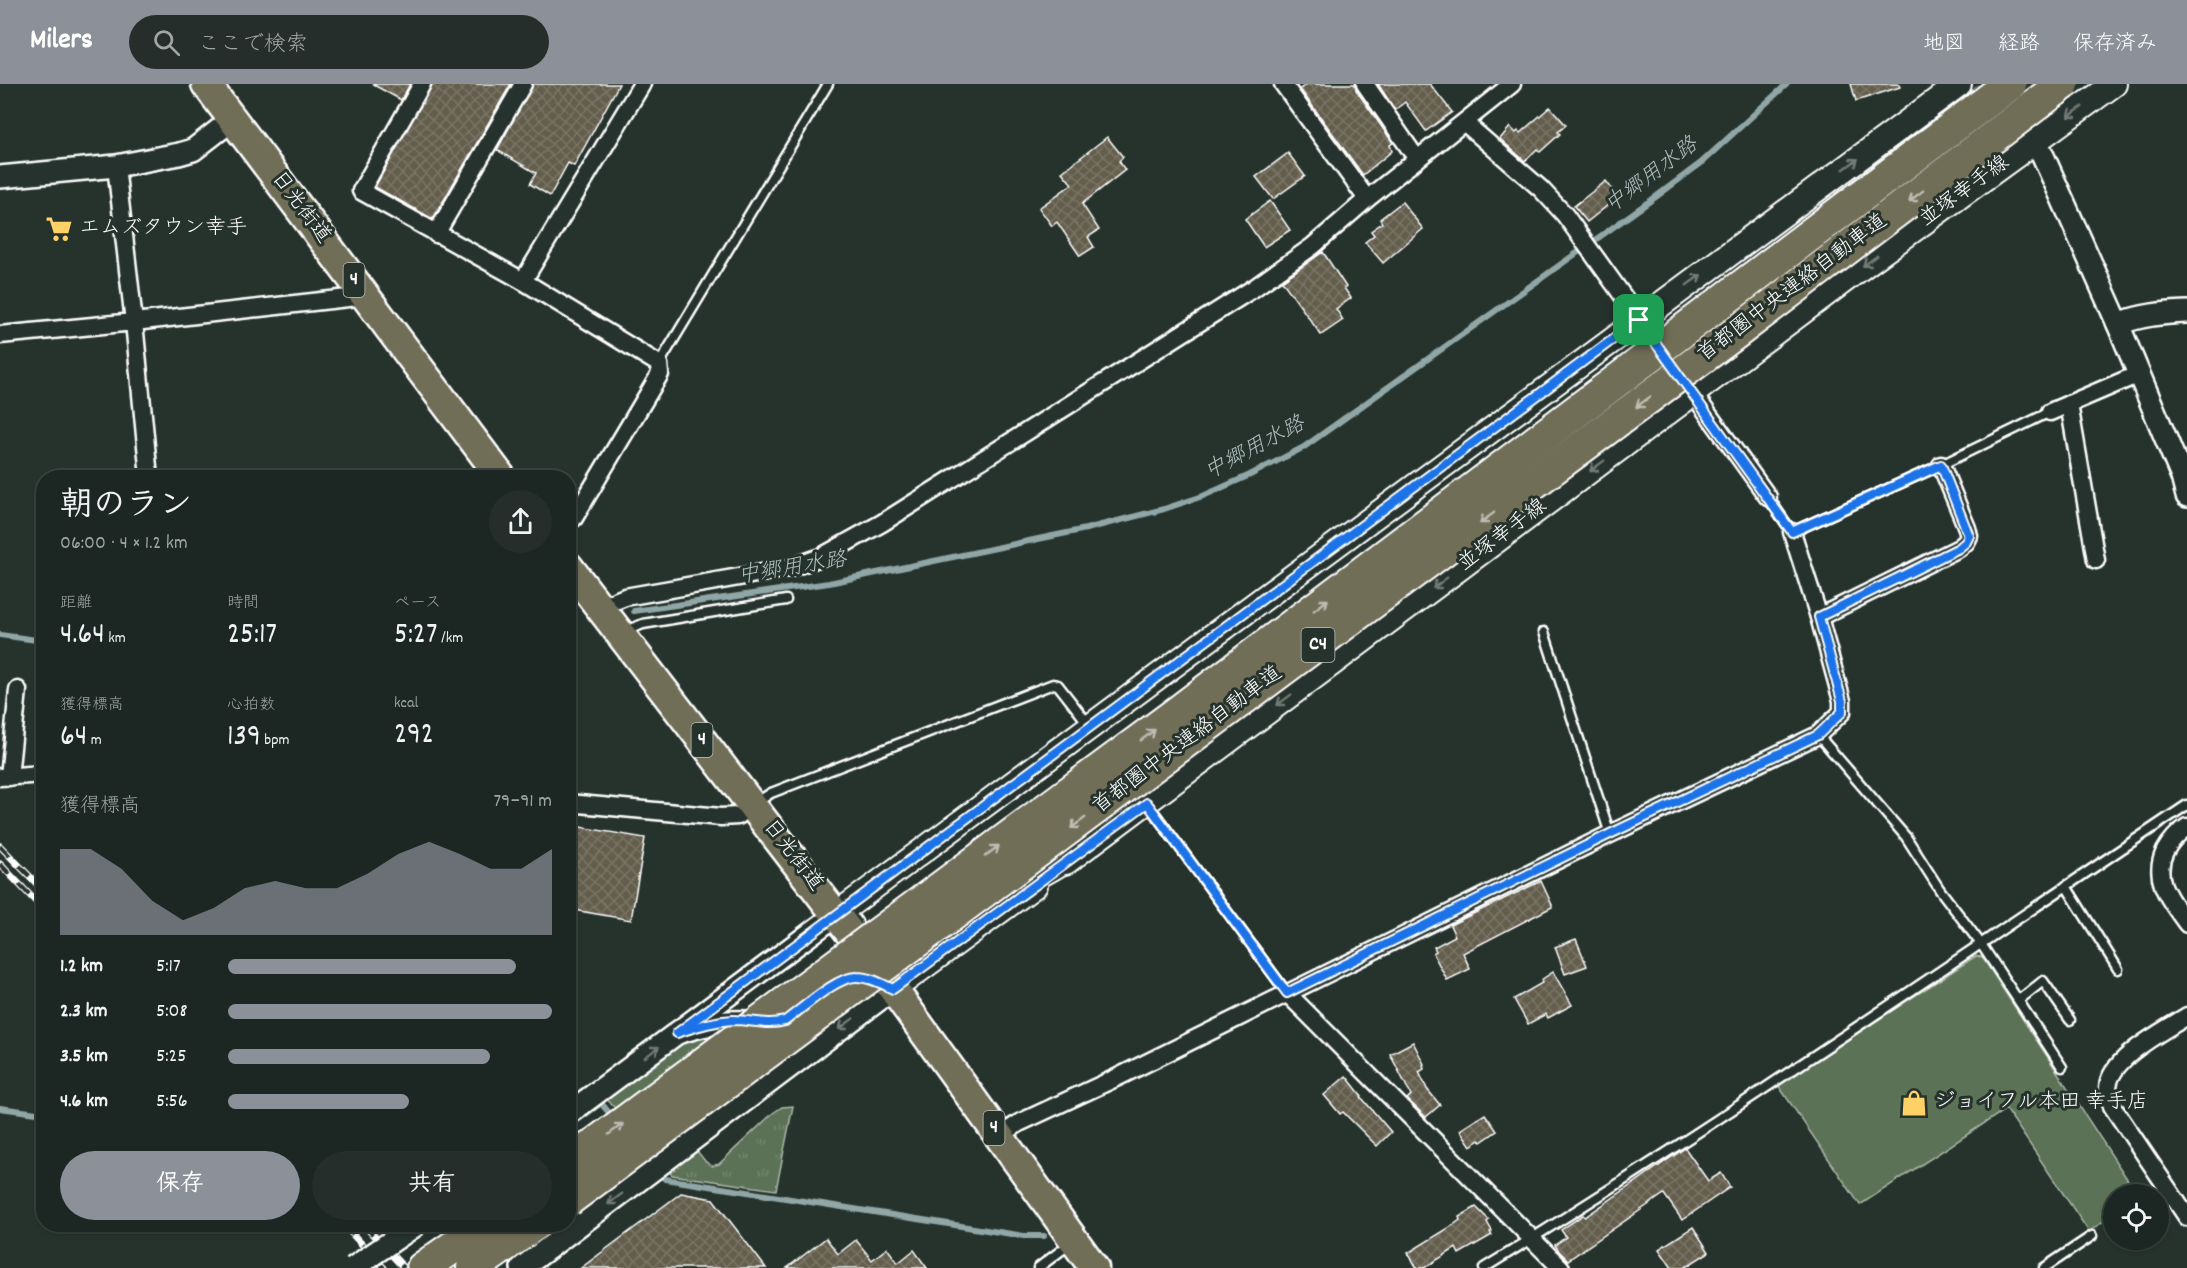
<!DOCTYPE html>
<html lang="ja">
<meta charset="utf-8">
<style>
:root{--surface:#1c2622;--page:#252e2a;--text:#f1f3f6;--muted:#a0a5a5;--line:#3a4340;--accent:#8c9099}
body{margin:0;font-family:Dekko,"Klee One",sans-serif;background:var(--page);color:var(--text);height:100vh;display:flex;flex-direction:column;font-size:22px;white-space:nowrap}
*{box-sizing:border-box;margin:0}
p{font-size:20px;color:var(--muted)}
.icon{flex:none;width:33px;height:33px;fill:none;stroke:currentColor;stroke-width:2;stroke-linecap:round;stroke-linejoin:round}
.map{position:relative;flex:1;overflow:hidden}
.sheet{position:absolute;left:36px;top:386px;width:540px;height:762px;display:flex;flex-direction:column;background:var(--surface);border-radius:24px;box-shadow:0 2px 4px #0004,0 0 0 2px var(--line)}
.sheet>*{flex:none}
.buttons{position:absolute;left:2103px;top:1100px;display:grid;gap:12px}
.buttons a{display:grid;place-items:center;width:66px;height:66px;border-radius:50%;background:var(--surface);box-shadow:0 2px 4px #0004,0 0 0 2px var(--line);font-size:30px}
.pin{position:absolute;display:grid;place-items:center;width:51px;height:51px;color:#fff;margin:-26px;border-radius:12px;box-shadow:0 3px 9px #0006}
.round{display:grid;place-items:center;flex:none;width:63px;height:63px;border-radius:32px;background:var(--page)}
.headline{display:flex;align-items:center;justify-content:space-between;height:102px;padding:0 24px}
h1{font-size:33px;font-weight:600;line-height:45px}
.figures{display:grid;grid-template-columns:repeat(3,1fr);gap:9px;height:102px;padding:6px 24px}
.figures div{display:grid;align-content:center}
.figures b{font-size:30px;font-weight:600}
.figures small{font-size:16px;font-weight:400}
.figures p{font-size:16px}
.chart{height:168px;padding:12px 24px}
.chart p{display:flex;justify-content:space-between}
.chart svg{width:100%;height:108px;margin-top:6px;fill:var(--accent);opacity:.7}
.cta{display:flex;gap:12px;margin-top:auto;padding:12px 24px}
.cta a{flex:1;height:69px;border-radius:36px;background:var(--accent);color:#fff;font-size:24px;font-weight:600;line-height:69px;text-align:center}
.cta a+a{background:var(--page);color:var(--text)}
ul{padding:0 24px;list-style:none;font-size:20px}
li{display:grid;grid-template-columns:96px 72px 1fr;align-items:center;height:45px}
li i{height:15px;border-radius:8px;background:var(--accent)}
header{display:flex;align-items:center;gap:36px;box-sizing:border-box;height:84px;padding:0 30px;background:var(--accent);color:#fff}
header strong{font-size:28px}
nav{display:flex;gap:33px;margin-inline-start:auto;font-size:21px}
.search{width:420px;height:54px;background:var(--page);display:flex;align-items:center;gap:15px;box-sizing:border-box;padding:0 21px;border-radius:33px;color:var(--muted);font-size:22px}
.map>svg:first-child{display:block}
.grass{fill:url(#grass-tufts);stroke:#adb8aa;stroke-width:1.5}
.garden{fill:#5b7256;stroke:#adb8aa;stroke-width:1.5}
.lines{fill:none;stroke-linecap:round;stroke-linejoin:round}
.stream{stroke:#91a7a7;stroke-width:6}
.building{fill:url(#building-cross-hatch);stroke:#fff;stroke-width:1.5}
.service-casing{stroke:#fff;stroke-width:13}
.minor-casing{stroke:#fff;stroke-width:21}
.tertiary-casing{stroke:#fff;stroke-width:26}
.secondary-casing{stroke:#fff;stroke-width:28}
.trunk-casing{stroke:#fff;stroke-width:33}
.motorway-casing{stroke:#fff;stroke-width:36}
.service{stroke:#26332d;stroke-width:8}
.minor{stroke:#26332d;stroke-width:16}
.tertiary{stroke:#26332d;stroke-width:21}
.secondary{stroke:#26332d;stroke-width:24}
.trunk{stroke:#716e59;stroke-width:28}
.motorway{stroke:#716e59;stroke-width:32}
.rail-casing{stroke:#fff;stroke-width:7}
.rail{stroke:#26332d;stroke-width:4.5;stroke-dasharray:14;stroke-linecap:butt}
.tertiary-bridge-casing{stroke:#fff;stroke-width:26;stroke-linecap:butt}
.motorway-bridge-casing{stroke:#fff;stroke-width:36;stroke-linecap:butt}
.tertiary-bridge{stroke:#26332d;stroke-width:21}
.motorway-bridge{stroke:#716e59;stroke-width:32}
.oneway{stroke:#727a76}
.oneway2{stroke:#bfbeb4}
.route-casing{stroke:#fff;stroke-width:12}
.route{stroke:#1a73e8;stroke-width:8}
.labels{text-anchor:middle;dominant-baseline:central;stroke-width:6;stroke-linejoin:round;paint-order:stroke}
.shield{fill:#26332d;stroke:#bec2c0;stroke-width:1.5}
.shield-label{font-size:20px;font-weight:bold;fill:#fff}
.street-label{font-size:21px;fill:#fff;stroke:#26332d}
.poi-label{font-size:21px;fill:#fff;stroke:#26332d;text-anchor:start}
.water-label{font-size:22px;font-style:italic;fill:#adbdbd;stroke:#26332d}
</style>
<header>
<strong>Milers</strong>
<div class="search"><svg class="icon" aria-label="search" viewBox="0 0 24 24"><circle cx="10" cy="10" r="6"/><path d="M15 15l6 6"/></svg>ここで検索</div>
<nav><a>地図</a><a>経路</a><a>保存済み</a></nav>
</header>
<div class="map">
<svg width="2187" height="1184" viewBox="0 0 2187 1184">
<defs>
<pattern id="grass-tufts" width="24" height="20" patternUnits="userSpaceOnUse" patternTransform="scale(1.5)"><rect width="24" height="20" fill="#5b7256"/><path d="M3 7l-1-3M5 7V3M7 7l1-3M15 17l-1-3M17 17v-4M19 17l1-3" fill="none" stroke="#74876f"/></pattern>
<pattern id="building-cross-hatch" width="8" height="8" patternUnits="userSpaceOnUse" patternTransform="scale(1.5)"><rect width="8" height="8" fill="#635d4c"/><path d="M0 0l8 8M0 8l8-8" fill="none" stroke="#7a7567"/></pattern>
</defs>
<rect width="100%" height="100%" fill="#26332d"/>
<filter id="ink" filterUnits="userSpaceOnUse"><feTurbulence type="fractalNoise" baseFrequency=".0167" numOctaves="2"/><feDisplacementMap in="SourceGraphic" scale="12" xChannelSelector="R" yChannelSelector="G"/><feConvolveMatrix kernelMatrix="1 2 1 2 8 2 1 2 1" color-interpolation-filters="sRGB"/></filter>
<g filter="url(#ink)">
<!-- grass -->
<path class="grass" d="M731,945L682,1048L705,1077L712,1082L719,1080L773,1029L782,1023L793,1022L776,1106L672,1091L606,1014L683,958L696,952Z"/>
<!-- garden -->
<path class="garden" d="M1976,872L1982,873L2137,1110H2114L2113,1130L2089,1148L2006,1025L1860,1121L1778,1001Z"/>
<g class="lines">
<!-- stream -->
<g class="stream">
<path d="M634,527L829,499L1086,445L1164,425L1203,412L1250,391L1304,363L1657,112L1701,79L1787,0"/>
<path d="M568,534H573"/>
<path d="M0,551L44,557"/>
<path d="M0,1024L44,1030"/>
<path d="M568,1043L601,1019L615,1036"/>
<path d="M658,1087L665,1095L1024,1152H1044"/>
</g>
</g>
<!-- building -->
<g class="building">
<path d="M372,0H410L401,16Z"/>
<path d="M432,0H511L433,135L375,103Z"/>
<path d="M533,0H619L574,82L568,79L550,112L530,100L536,89L497,66Z"/>
<path d="M1307,0H1355L1356,6L1393,59L1390,61L1392,67L1363,91L1300,5Z"/>
<path d="M1378,0H1430L1452,28L1426,47L1405,18L1395,26Z"/>
<path d="M1851,0H1899L1900,3L1856,17Z"/>
<path d="M1550,23L1566,41L1558,48L1560,50L1540,68L1537,65L1525,77L1500,55L1510,43L1516,49L1518,47L1520,49Z"/>
<path d="M1107,53L1123,73L1119,77L1125,86L1082,120L1099,146L1088,153L1094,163L1080,172L1057,138L1052,142L1039,124L1072,100L1062,88Z"/>
<path d="M1288,69L1305,92L1273,115L1256,93Z"/>
<path d="M1606,97L1618,113L1587,138L1574,122Z"/>
<path d="M1270,117L1290,146L1264,163L1245,135Z"/>
<path d="M1402,118L1423,145L1383,179L1365,158L1374,151L1371,147L1382,139L1380,135Z"/>
<path d="M1323,168L1346,203L1344,204L1351,214L1336,225L1343,236L1321,251L1282,197Z"/>
<path d="M568,741L645,754L631,836L568,825Z"/>
<path d="M1541,797L1552,821V823L1463,869L1470,885L1447,896L1433,869L1436,867L1434,863L1455,852L1450,841Z"/>
<path d="M1576,855L1587,882L1565,890L1555,863Z"/>
<path d="M1553,888L1572,921L1548,934L1546,930L1528,940L1514,915L1542,899L1541,896Z"/>
<path d="M1413,958L1424,980L1423,981L1424,985L1419,988L1427,1005L1440,1021L1426,1033L1407,1015L1411,1011L1390,970Z"/>
<path d="M1346,992L1362,1012L1361,1013L1391,1048L1377,1062L1343,1028L1340,1030L1324,1011Z"/>
<path d="M1485,1030L1497,1047L1481,1058L1479,1056L1471,1062L1460,1046Z"/>
<path d="M1685,1064L1708,1097L1721,1089L1730,1103L1682,1136L1664,1110L1568,1176L1559,1167L1555,1161L1566,1153L1561,1146L1583,1131L1585,1133Z"/>
<path d="M681,1109L713,1115L766,1184H581Z"/>
<path d="M1476,1123L1489,1136L1487,1138L1492,1147L1490,1148L1492,1151L1459,1170L1456,1164L1424,1184H1417L1408,1169L1452,1142L1460,1136L1459,1133Z"/>
<path d="M1693,1143L1709,1168L1684,1184H1672L1659,1165Z"/>
<path d="M826,1154L838,1170L856,1156L872,1176L887,1164L898,1179L914,1166L927,1184H787Z"/>
</g>
<g class="lines">
<!-- service casing -->
<g class="service-casing">
<g id="service">
<path d="M659,280L828,0"/>
<path d="M1768,413L1792,448L1941,381L2050,328"/>
<path d="M623,548L643,540L786,516"/>
<path d="M1544,548L1610,750"/>
<path d="M1818,651L1906,753L1940,806L1981,860L2062,983"/>
<path d="M756,719L771,709L1053,600L1058,601L1090,642"/>
<path d="M1147,719L1287,909"/>
<path d="M2066,802L2118,885"/>
<path d="M2019,916L2043,897L2070,936"/>
<path d="M1038,1184L1071,1159"/>
<path d="M1484,1184C1723,1037 1954,877 2187,721"/>
<path d="M2044,1184L2092,1152"/>
</g>
</g>
<!-- minor casing -->
<g class="minor-casing">
<g id="minor">
<path d="M422,0L361,107L523,197L659,280L660,290L574,434L568,439"/>
<path d="M1283,0L1367,115"/>
<path d="M1365,0L1417,75"/>
<path d="M1465,39L1541,105L1565,131L1663,268"/>
<path d="M116,82L134,238L366,212"/>
<path d="M436,150L523,0"/>
<path d="M523,197L642,0"/>
<path d="M0,251L134,238L149,393"/>
<path d="M1687,301L1768,413"/>
<path d="M2069,320L2096,476"/>
<path d="M2050,328L2139,290"/>
<path d="M600,523L625,513L790,484L821,473L882,439L1254,204L1313,162L1367,115L1512,0"/>
<path d="M1819,533L1959,464L1966,458L1969,452L1967,444L1941,381"/>
<path d="M0,693L44,690"/>
<path d="M9,693L18,606"/>
<path d="M568,719L721,733L738,732L752,721"/>
<path d="M2187,743C2178,749 2170,758 2165,767C2151,796 2171,817 2187,840"/>
<path d="M1287,909L1561,1184"/>
<path d="M2187,932C2164,947 2109,974 2108,1004C2108,1010 2110,1016 2112,1022L2187,1133"/>
<path d="M1000,1052L1019,1039L1118,993L1610,750L1818,651L1842,628V617L1819,533L1792,448"/>
</g>
</g>
<!-- tertiary casing -->
<g class="tertiary-casing">
<g id="tertiary">
<path d="M2002,0L2036,56L2118,240L2182,393L2187,412"/>
<path d="M0,93L116,82L179,70L193,66L233,35"/>
<path d="M2118,240C2141,231 2163,229 2187,228"/>
<path d="M677,949C711,938 728,936 763,939"/>
<path d="M568,1030L837,830"/>
<path d="M522,1184L893,905L879,899"/>
</g>
</g>
<!-- secondary casing -->
<g class="secondary-casing">
<g id="secondary">
<path d="M1066,778L1866,180L2114,0"/>
<path d="M991,802C1023,806 1051,784 1077,769"/>
<path d="M850,841L837,830L1959,0"/>
<path d="M893,905L1035,801"/>
</g>
</g>
<!-- trunk casing -->
<g class="trunk-casing">
<g id="trunk">
<path d="M206,0L501,393"/>
<path d="M568,482L893,905L1094,1184"/>
</g>
</g>
<!-- motorway casing -->
<g class="motorway-casing">
<g id="motorway">
<path d="M423,1184L486,1140"/>
<path d="M473,1184L535,1140"/>
</g>
</g>
<!-- service -->
<use href="#service" class="service"/>
<!-- minor -->
<use href="#minor" class="minor"/>
<!-- tertiary -->
<use href="#tertiary" class="tertiary"/>
<!-- secondary -->
<use href="#secondary" class="secondary"/>
<!-- trunk -->
<use href="#trunk" class="trunk"/>
<!-- motorway -->
<use href="#motorway" class="motorway"/>
<!-- rail casing -->
<g class="rail-casing">
<g id="rail">
<path d="M0,762L44,807"/>
<path d="M0,780L44,826"/>
<path d="M343,1140L384,1184"/>
<path d="M363,1140L404,1184"/>
</g>
</g>
<!-- rail -->
<use href="#rail" class="rail"/>
<!-- tertiary-bridge casing -->
<g class="tertiary-bridge-casing">
<path id="tertiary-bridge" d="M353,1184L417,1140"/>
</g>
<!-- motorway-bridge casing -->
<g class="motorway-bridge-casing">
<g id="motorway-bridge">
<path d="M568,1080L1170,634L2010,0"/>
<path d="M568,1116L1738,247L2063,0"/>
</g>
</g>
<!-- tertiary-bridge -->
<use href="#tertiary-bridge" class="tertiary-bridge"/>
<!-- motorway-bridge -->
<use href="#motorway-bridge" class="motorway-bridge"/>
</g>
<!-- one-way arrows -->
<defs><path id="oneway-shaft" d="M-6 0H5M1.5-3L5.5 0L1.5 3" fill="none" stroke-width="1.6" stroke-linecap="round" stroke-linejoin="round" transform="scale(1.5)"/></defs>
<g class="oneway">
<use href="#oneway-shaft" transform="translate(2075 28) rotate(144)"/>
<use href="#oneway-shaft" transform="translate(1851 80) rotate(-36)"/>
<use href="#oneway-shaft" transform="translate(1870 177) rotate(144)"/>
<use href="#oneway-shaft" transform="translate(1694 196) rotate(-36)"/>
<use href="#oneway-shaft" transform="translate(1597 382) rotate(143)"/>
<use href="#oneway-shaft" transform="translate(1440 499) rotate(143)"/>
<use href="#oneway-shaft" transform="translate(1284 616) rotate(143)"/>
<use href="#oneway-shaft" transform="translate(846 940) rotate(143)"/>
<use href="#oneway-shaft" transform="translate(652 968) rotate(-37)"/>
<use href="#oneway-shaft" transform="translate(615 1115) rotate(143)"/>
</g>
<g class="oneway2">
<use href="#oneway-shaft" transform="translate(1916 112) rotate(143)"/>
<use href="#oneway-shaft" transform="translate(1643 318) rotate(143)"/>
<use href="#oneway-shaft" transform="translate(1487 434) rotate(143)"/>
<use href="#oneway-shaft" transform="translate(1321 521) rotate(-37)"/>
<use href="#oneway-shaft" transform="translate(1148 651) rotate(-37)"/>
<use href="#oneway-shaft" transform="translate(1078 739) rotate(144)"/>
<use href="#oneway-shaft" transform="translate(992 767) rotate(-37)"/>
<use href="#oneway-shaft" transform="translate(616 1045) rotate(-37)"/>
</g>
</g>
<g class="lines" filter="url(#ink)">
<!-- route casing -->
<g class="route-casing">
<path id="route" d="M1639,236L1792,448L1941,381L1969,452L1966,458L1959,464L1819,533L1842,617V628L1818,651L1610,750L1287,909L1147,719L893,905C882,900 870,893 857,893C837,892 802,925 785,937C768,942 751,936 733,936C713,937 696,943 677,949Z"/>
</g>
<!-- route -->
<use href="#route" class="route"/>
</g>
<!-- icons -->
<defs>
<g id="supermarket-bare" transform="scale(2.07)"><path d="M-6-5.5h2.5l.6 2H6L4.5 2H-2.5L-4.4-4H-6ZM-1.5 3.2a1.3 1.3 0 1 0 .1 0ZM3 3.2a1.3 1.3 0 1 0 .1 0Z" fill="#ffd166" stroke="#26332d" stroke-width="2.5" paint-order="stroke"/></g>
<g id="shop-bare" transform="scale(2.07)"><path d="M-5-2.5h2.3a2.7 3.5 0 0 1 5.4 0H5L5.5 6h-11ZM-1.5-2.5h3a1.5 2.3 0 0 0-3 0Z" fill="#ffd166" stroke="#26332d" stroke-width="2.5" paint-order="stroke"/></g>
</defs>
<g fill-rule="evenodd">
<use href="#supermarket-bare" x="59" y="145"/>
<use href="#shop-bare" x="1914" y="1019"/>
</g>
<g class="labels">
<!-- shield labels -->
<g class="shield">
<rect x="343.5" y="179" width="21" height="34" rx="4.5"/>
<rect x="1301.5" y="544" width="33" height="34" rx="4.5"/>
<rect x="691.5" y="639" width="21" height="34" rx="4.5"/>
<rect x="983.5" y="1027" width="21" height="34" rx="4.5"/>
</g>
<g class="shield-label">
<text x="354" y="196">4</text>
<text x="1318" y="561">C4</text>
<text x="702" y="656">4</text>
<text x="994" y="1044">4</text>
</g>
<!-- street labels -->
<g class="street-label">
<text transform="translate(1965 108) rotate(-36)">並塚幸手線</text>
<text transform="translate(300 124) rotate(53)">日光街道</text>
<text transform="translate(1793 205) rotate(-37)">首都圏中央連絡自動車道</text>
<text transform="translate(1503 452) rotate(-37)">並塚幸手線</text>
<text transform="translate(1188 657) rotate(-37)">首都圏中央連絡自動車道</text>
<text transform="translate(792 772) rotate(52)">日光街道</text>
</g>
<!-- poi labels -->
<g class="poi-label">
<text x="79" y="145">エムズタウン幸手</text>
<text x="1934" y="1019">ジョイフル本田 幸手店</text>
</g>
<!-- water labels -->
<g class="water-label">
<text transform="translate(1652 92) rotate(-37)">中郷用水路</text>
<text transform="translate(1255 365) rotate(-28)">中郷用水路</text>
<text transform="translate(792 485) rotate(-9)">中郷用水路</text>
</g>
</g>
</svg>
<div class="buttons">
<a><svg class="icon" aria-label="locate" viewBox="0 0 24 24"><circle cx="12" cy="12" r="6"/><path d="M12 2v4M12 18v4M2 12h4M18 12h4"/></svg></a>
</div>
<div class="pin" style="left:1639px;top:236px;background:#1e9e55"><svg class="icon" aria-label="arrive" viewBox="0 0 24 24"><path d="M6 21V4h12l-3 4 3 4H6"/></svg></div>
<section class="sheet">
<div class="headline"><div><h1>朝のラン</h1><p>06:00 · 4 × 1.2 km</p></div><a class="round"><svg class="icon" aria-label="share" viewBox="0 0 24 24"><path d="M12 15V3M7 8l5-5 5 5M5 13v7h14v-7"/></svg></a></div>
<div class="figures">
<div><p>距離</p><b>4.64<small> km</small></b></div>
<div><p>時間</p><b>25:17</b></div>
<div><p>ペース</p><b>5:27<small> /km</small></b></div>
</div>
<div class="figures">
<div><p>獲得標高</p><b>64<small> m</small></b></div>
<div><p>心拍数</p><b>139<small> bpm</small></b></div>
<div><p>kcal</p><b>292</b></div>
</div>
<div class="chart"><p><span>獲得標高</span>79–91 m</p>
<svg viewBox="0 0 160 44" preserveAspectRatio="none"><path d="M0 44V9L10 9L20 17L30 30L40 38L50 33L60 25L70 22L80 25L90 25L100 19L110 11L120 6L130 11L140 17L150 17L160 9V44z"/></svg>
</div>
<ul>
<li><b>1.2 km</b>5:17<i style="width:89%"></i></li>
<li><b>2.3 km</b>5:08<i style="width:100%"></i></li>
<li><b>3.5 km</b>5:25<i style="width:81%"></i></li>
<li><b>4.6 km</b>5:56<i style="width:56%"></i></li>
</ul>
<div class="cta"><a>保存</a><a>共有</a></div>
</section>
</div>
